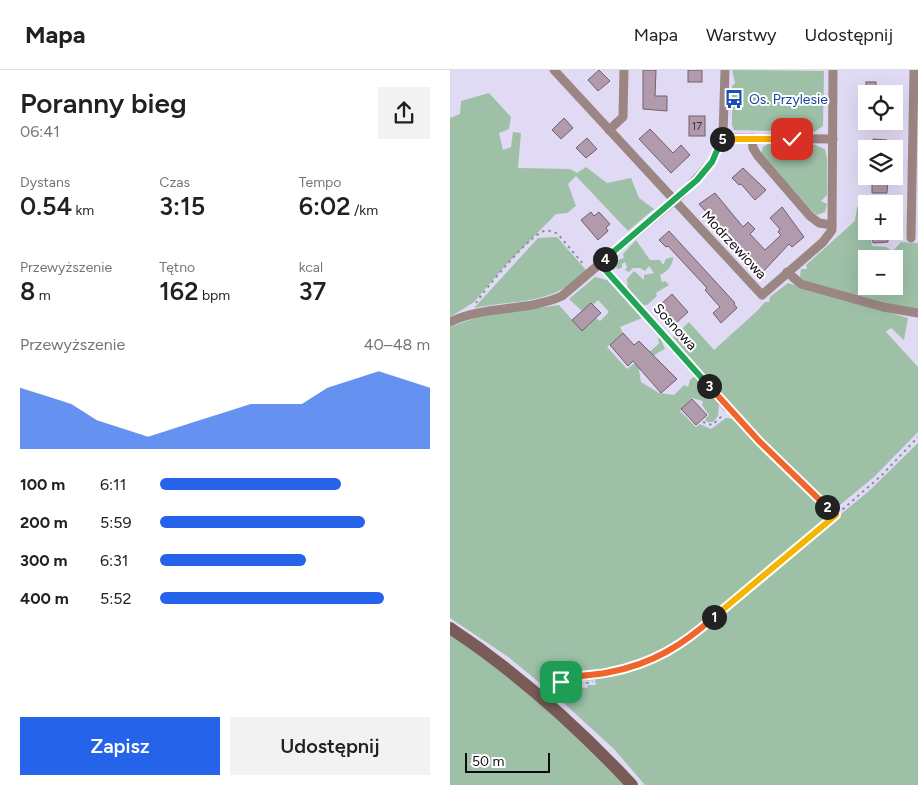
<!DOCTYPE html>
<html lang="pl">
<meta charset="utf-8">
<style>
:root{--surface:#fff;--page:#f2f2f2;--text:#202124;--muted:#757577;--line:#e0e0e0;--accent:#2563eb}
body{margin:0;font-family:Figtree,sans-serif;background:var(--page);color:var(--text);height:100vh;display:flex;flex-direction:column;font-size:19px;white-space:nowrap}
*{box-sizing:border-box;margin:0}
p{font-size:16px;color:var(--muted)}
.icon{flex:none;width:28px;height:28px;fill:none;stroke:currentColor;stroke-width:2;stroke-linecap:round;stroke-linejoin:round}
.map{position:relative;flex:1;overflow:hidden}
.drawer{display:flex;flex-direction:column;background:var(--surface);width:450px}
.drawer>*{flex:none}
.tools{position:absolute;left:408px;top:15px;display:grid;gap:10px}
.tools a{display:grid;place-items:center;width:45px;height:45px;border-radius:0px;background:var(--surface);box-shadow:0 5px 20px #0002;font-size:25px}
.scale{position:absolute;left:15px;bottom:12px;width:85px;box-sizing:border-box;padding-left:5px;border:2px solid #0d0a12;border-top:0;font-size:14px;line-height:18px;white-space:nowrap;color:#0d0a12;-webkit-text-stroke:4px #fff;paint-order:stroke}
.pin{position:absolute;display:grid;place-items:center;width:42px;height:42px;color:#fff;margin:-21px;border-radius:10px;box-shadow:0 2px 8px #0006}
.km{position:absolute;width:25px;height:25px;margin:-12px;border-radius:50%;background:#222;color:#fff;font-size:14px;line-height:25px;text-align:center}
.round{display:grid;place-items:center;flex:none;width:52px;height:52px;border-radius:0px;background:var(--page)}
.head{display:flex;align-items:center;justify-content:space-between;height:85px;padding:0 20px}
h1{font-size:28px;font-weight:600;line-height:38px}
.figures{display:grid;grid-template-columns:repeat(3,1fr);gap:8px;height:85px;padding:5px 20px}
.figures div{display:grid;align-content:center}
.figures b{font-size:25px;font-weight:600}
.figures small{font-size:14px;font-weight:400}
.figures p{font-size:14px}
.chart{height:140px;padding:10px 20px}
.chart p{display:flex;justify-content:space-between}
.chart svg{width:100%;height:90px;margin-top:5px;fill:var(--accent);opacity:.7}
.cta{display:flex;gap:10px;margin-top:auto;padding:10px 20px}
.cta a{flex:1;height:58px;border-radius:0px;background:var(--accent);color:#fff;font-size:20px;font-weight:600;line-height:58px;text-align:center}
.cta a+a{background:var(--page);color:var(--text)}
ul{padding:0 20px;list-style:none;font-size:16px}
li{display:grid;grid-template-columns:80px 60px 1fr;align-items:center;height:38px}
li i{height:12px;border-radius:6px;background:var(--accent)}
header{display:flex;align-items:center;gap:30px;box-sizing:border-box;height:70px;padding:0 25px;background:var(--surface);border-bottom:1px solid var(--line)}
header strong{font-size:24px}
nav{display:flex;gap:28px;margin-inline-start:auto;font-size:18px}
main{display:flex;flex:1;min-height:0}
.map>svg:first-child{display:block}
.green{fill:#9dc0a7;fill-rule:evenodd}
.building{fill:#b09aab;stroke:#725e6e}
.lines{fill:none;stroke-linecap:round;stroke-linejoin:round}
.path{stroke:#918b9f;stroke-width:2;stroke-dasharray:2.5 4;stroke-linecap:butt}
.minor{stroke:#9b8683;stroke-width:9}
.secondary{stroke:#795b58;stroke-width:12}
.split-1-casing{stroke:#fff;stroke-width:10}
.split-2-casing{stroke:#fff;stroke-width:10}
.split-3-casing{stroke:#fff;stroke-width:10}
.split-4-casing{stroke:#fff;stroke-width:10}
.split-5-casing{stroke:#fff;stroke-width:10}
.split-6-casing{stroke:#fff;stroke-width:10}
.split-1{stroke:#f0652b;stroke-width:6}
.split-2{stroke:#f5b400;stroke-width:6}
.split-3{stroke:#f0652b;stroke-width:6}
.split-4{stroke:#22a559;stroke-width:6}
.split-5{stroke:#22a559;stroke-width:6}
.split-6{stroke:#f5b400;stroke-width:6}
.labels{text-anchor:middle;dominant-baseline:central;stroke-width:4;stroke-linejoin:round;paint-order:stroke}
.number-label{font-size:11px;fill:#362e38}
.transit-label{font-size:14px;fill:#164399;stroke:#fff;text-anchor:start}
.street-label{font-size:14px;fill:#0d0a12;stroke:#fff}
</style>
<header>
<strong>Mapa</strong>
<nav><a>Mapa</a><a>Warstwy</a><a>Udostępnij</a></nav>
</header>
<main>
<section class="drawer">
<div class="head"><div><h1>Poranny bieg</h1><p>06:41</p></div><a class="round"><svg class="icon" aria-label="share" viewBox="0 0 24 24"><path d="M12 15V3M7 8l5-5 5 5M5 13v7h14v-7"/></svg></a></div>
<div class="figures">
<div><p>Dystans</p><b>0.54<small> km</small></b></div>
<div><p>Czas</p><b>3:15</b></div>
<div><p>Tempo</p><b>6:02<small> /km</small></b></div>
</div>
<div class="figures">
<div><p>Przewyższenie</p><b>8<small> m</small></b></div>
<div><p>Tętno</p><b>162<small> bpm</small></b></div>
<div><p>kcal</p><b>37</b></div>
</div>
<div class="chart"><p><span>Przewyższenie</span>40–48 m</p>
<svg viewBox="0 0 160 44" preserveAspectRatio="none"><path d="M0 44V14L10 18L20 22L30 30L40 34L50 38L60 34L70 30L80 26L90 22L100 22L110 22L120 14L130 10L140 6L150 10L160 14V44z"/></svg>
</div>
<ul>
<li><b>100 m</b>6:11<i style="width:67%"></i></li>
<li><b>200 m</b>5:59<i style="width:76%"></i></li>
<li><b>300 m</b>6:31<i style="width:54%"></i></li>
<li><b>400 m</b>5:52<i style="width:83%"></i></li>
</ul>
<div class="cta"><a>Zapisz</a><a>Udostępnij</a></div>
</section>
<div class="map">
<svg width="468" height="715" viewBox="0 0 468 715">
<rect width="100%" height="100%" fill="#e1daf4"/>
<!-- green -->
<g class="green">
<path d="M282,0L374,1L373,56L364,62L284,60L282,55V16L285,13Z"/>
<path d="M39,23L61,47L59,59L49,63L53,80L61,77L63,62L71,63L68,98L120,99L127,103L136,97L157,113L181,108L189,128L204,139L178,161L126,106L118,114L126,136L117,143L106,144L54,197L24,232L0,247V48L10,44L11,31Z"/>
<path d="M318,74H363L375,79L377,89V125L371,131L377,134L375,142L367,145L364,143L311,84L313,77Z"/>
<path d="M416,136V161L420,163L422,176L436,177L443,181L451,172L468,173V240L436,234L355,211L350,207L351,199H357L356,195L405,151L407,137ZM416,189H444V216H416Z"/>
<path d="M107,167L136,200C104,236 67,229 24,238L88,168Z"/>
<path d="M186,170L200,190H210L213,195L216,189L223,187C223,195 217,202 210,205L212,212L215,211L219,215L206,223L207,226L197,235H194L192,239L184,230V226L178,223L177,209L184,201L194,210V205L204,203L199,196L195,201L190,198H183L179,202L175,200L177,197L175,192L172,194V198L167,199L166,196L168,190L174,188L173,184Z"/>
<path d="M145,207L157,210L192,248L170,257L173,263L157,277L177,299C185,293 203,280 209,273L208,268H210L215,279C207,282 195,293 189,300L191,312L209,323L224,325L234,315L238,317L240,310L245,306L269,333L268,346L263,352H257L255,349L259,345L252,335L253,331L242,328L230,341L246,357L250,354L261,359L276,348L286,349L382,444L327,493L213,583L164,598L117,606L96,618L57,586L0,548V257L28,247L109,235L132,261L146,248L150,251L159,242L148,230L143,235L141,233L132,241L119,229Z"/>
<path d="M338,213L458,248L454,270L441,258L436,262L468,297V362L424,407L385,439L383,440L280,337L223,267L239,252L264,280L307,241L315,232H319L320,227Z"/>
<path d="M468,373V715H195L164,679L105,625L107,621L115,624L125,617L137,618L138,615H146L145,610L125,612L128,609C162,603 197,600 226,580L419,421Z"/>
<path d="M0,564L93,633L176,715H0Z"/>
</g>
<!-- building -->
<g class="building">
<path d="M149,0L160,11L148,21L138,10Z"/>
<path d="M193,0H206L205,26H217V41L193,39Z"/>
<rect x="238" y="0" width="14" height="12"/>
<rect x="416" y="12" width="10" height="12"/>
<rect x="239" y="46" width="16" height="20"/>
<path d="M114,48L123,58L111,69L102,60Z"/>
<path d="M200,59L223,83L231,75L240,85L221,103L189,69Z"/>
<path d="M137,68L147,79L136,88L126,78Z"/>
<path d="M423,69L437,70V79H423Z"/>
<path d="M293,98L316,120L305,130L291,114L289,115L282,108Z"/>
<path d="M422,106H438L437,123H422Z"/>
<path d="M265,123L293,157L298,152L305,159L300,164L315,180L331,165L328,162L330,159L320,148L332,137L354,167L342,177L339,174L311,204L249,134Z"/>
<path d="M141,142L144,146L149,142L160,154L156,158L158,161L148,170L131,150Z"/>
<path d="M219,161L285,233L284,234L287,238L271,253L263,243L270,237L255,220L257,218L218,176L216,177L209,170Z"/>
<path d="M422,161H438V172L423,173Z"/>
<path d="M222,224L238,242L226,253L210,235Z"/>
<path d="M141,233L151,243L132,261L122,250Z"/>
<path d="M173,263L184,275L189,271L227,309L211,323L183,291L178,296L160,275Z"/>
<path d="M242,329L257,345L246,355L231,339Z"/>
</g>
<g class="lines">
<!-- path -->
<g class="path">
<path d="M26,233C36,218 76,170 90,163C96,159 102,161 108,164L134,195"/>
<path d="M285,345L386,445"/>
<path d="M253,352L262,355L272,346"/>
<path d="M104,618L143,612"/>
<path d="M100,620L116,609L183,596L223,580L377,453L432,405L468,367"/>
</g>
<!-- minor -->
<g class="minor">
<path d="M104,0L312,225L373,172L382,160L383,0"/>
<path d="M159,60L173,47L174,0"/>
<path d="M272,68L383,69"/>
<path d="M302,68L303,78L308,86L360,146L369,153L382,155"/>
<path d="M461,168L464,0"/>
<path d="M150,194L278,338"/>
<path d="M337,202L351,214L433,237L468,243"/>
<path d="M0,252C35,235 77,242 112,226L232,124L262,92L273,65L275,0"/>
</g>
<!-- secondary -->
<path class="secondary" d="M0,558C68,603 126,655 182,715"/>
</g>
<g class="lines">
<!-- split-1 casing -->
<g class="split-1-casing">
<path id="split-1" d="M111,612C126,604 144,606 160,602C202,594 233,575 264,547"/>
</g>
<!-- split-2 casing -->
<g class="split-2-casing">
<path id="split-2" d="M264,547L386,445L377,437"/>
</g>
<!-- split-3 casing -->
<g class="split-3-casing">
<path id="split-3" d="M259,316L309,371L377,437"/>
</g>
<!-- split-4 casing -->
<g class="split-4-casing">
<path id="split-4" d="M155,189L150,194L259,316"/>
</g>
<!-- split-5 casing -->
<g class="split-5-casing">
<path id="split-5" d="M155,189L247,110L262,92L272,69"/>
</g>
<!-- split-6 casing -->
<g class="split-6-casing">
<path id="split-6" d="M272,69H342"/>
</g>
<!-- split-1 -->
<use href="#split-1" class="split-1"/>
<!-- split-2 -->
<use href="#split-2" class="split-2"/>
<!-- split-3 -->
<use href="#split-3" class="split-3"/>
<!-- split-4 -->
<use href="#split-4" class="split-4"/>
<!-- split-5 -->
<use href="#split-5" class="split-5"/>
<!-- split-6 -->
<use href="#split-6" class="split-6"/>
</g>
<!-- icons -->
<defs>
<g id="bus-bare" transform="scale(1.5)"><path d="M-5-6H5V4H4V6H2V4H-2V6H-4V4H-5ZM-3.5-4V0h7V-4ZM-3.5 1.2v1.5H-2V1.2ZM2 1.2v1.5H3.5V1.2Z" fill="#1a4fb4" stroke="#fff" stroke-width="2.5" paint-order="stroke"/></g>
</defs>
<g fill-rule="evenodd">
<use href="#bus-bare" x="284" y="29"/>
</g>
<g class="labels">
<!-- number labels -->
<g class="number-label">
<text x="247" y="56">17</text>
</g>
<!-- transit labels -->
<g class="transit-label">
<text x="299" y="29">Os. Przylesie</text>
</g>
<!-- street labels -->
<g class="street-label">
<text transform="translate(284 175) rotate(47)">Modrzewiowa</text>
<text transform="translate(225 257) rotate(48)">Sosnowa</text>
</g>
</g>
</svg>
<div class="tools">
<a><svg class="icon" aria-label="locate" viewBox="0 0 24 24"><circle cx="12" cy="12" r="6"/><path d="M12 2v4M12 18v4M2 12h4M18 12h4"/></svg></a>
<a><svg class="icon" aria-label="layers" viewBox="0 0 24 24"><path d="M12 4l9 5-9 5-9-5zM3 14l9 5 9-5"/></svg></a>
<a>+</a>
<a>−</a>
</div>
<div class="scale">50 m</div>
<div class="pin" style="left:111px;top:612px;background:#1e9e55"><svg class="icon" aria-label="arrive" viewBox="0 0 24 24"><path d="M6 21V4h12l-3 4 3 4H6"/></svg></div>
<div class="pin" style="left:342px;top:69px;background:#d93025"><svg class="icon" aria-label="check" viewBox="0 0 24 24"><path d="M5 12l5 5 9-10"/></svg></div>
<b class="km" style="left:264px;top:547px">1</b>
<b class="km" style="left:377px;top:437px">2</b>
<b class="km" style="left:259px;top:316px">3</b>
<b class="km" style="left:155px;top:189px">4</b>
<b class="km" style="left:272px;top:69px">5</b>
</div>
</main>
